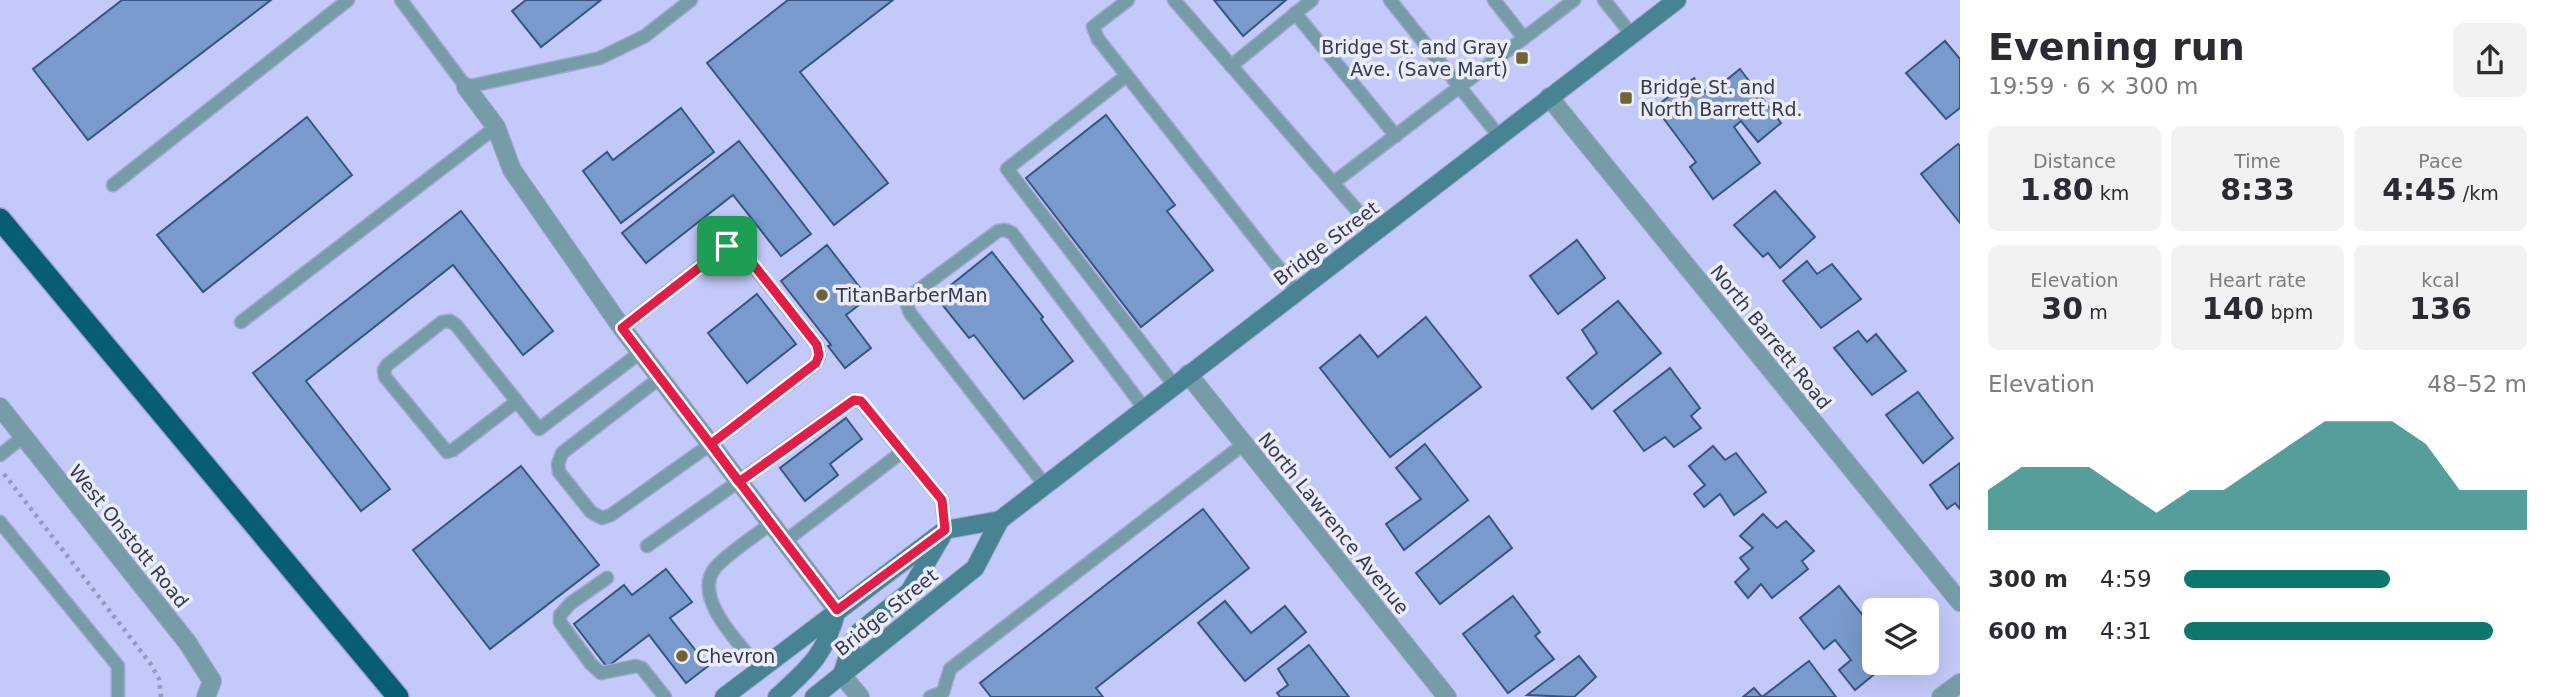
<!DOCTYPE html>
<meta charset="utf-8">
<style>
:root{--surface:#fff;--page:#f2f2f3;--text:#2b2b33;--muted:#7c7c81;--accent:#0f766e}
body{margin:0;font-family:"DejaVu Sans",sans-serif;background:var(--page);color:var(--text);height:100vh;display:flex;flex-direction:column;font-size:26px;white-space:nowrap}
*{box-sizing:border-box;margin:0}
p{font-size:23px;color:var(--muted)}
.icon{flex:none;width:38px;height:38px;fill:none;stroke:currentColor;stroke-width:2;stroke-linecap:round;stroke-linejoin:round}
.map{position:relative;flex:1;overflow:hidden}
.side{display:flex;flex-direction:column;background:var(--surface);width:595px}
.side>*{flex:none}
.controls{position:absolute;left:1862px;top:598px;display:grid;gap:14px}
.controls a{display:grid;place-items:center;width:77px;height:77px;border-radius:10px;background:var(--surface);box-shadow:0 7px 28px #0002;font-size:35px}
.pin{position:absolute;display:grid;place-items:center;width:60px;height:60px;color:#fff;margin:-30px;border-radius:14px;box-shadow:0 4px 10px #0006}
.round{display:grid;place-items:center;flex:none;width:74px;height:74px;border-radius:10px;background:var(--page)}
.head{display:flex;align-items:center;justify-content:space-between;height:119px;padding:0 28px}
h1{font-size:38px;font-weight:700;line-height:52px}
.figures{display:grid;grid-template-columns:repeat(3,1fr);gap:10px;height:119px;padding:7px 28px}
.figures div{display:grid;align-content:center;border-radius:10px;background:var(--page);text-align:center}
.figures b{font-size:30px;font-weight:700}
.figures small{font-size:19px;font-weight:400}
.figures p{font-size:19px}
.chart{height:196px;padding:14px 28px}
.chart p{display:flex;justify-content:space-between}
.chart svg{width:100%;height:126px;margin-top:7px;fill:var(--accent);opacity:.7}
ul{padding:0 28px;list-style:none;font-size:23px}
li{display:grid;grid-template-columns:112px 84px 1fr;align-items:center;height:52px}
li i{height:18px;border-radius:9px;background:var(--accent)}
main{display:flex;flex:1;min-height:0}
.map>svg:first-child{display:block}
.building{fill:#799acc;stroke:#375582;stroke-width:2}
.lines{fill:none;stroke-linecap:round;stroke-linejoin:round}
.lane-casing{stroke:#a1a7d1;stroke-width:15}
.street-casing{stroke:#a1a7d1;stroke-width:20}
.secondary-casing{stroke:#a1a7d1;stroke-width:20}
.highway-casing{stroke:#a1a7d1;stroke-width:24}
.path{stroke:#9399bf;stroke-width:4.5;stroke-dasharray:3.5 5;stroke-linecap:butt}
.lane{stroke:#769ca7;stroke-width:12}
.street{stroke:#769ca7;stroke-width:18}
.secondary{stroke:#488394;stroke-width:18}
.highway{stroke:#075e72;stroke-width:21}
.route-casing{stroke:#fff;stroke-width:14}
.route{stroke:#e11d48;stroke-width:9}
.poi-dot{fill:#6f6532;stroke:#ebedf9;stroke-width:2.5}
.labels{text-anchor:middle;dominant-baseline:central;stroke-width:7;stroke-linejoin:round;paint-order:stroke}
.poi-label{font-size:19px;fill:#363a51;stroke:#ebedf9;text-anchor:start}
.street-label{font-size:19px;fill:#363a51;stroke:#ebedf9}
</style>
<main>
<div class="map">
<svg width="1960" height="697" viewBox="0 0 1960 697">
<rect width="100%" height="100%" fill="#c3caf9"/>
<!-- building -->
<g class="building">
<path d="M122,0H271L88,140L33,69Z"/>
<path d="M526,0H601L541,47L512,11Z"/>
<path d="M788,0H893L800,72L888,183L834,225L707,63Z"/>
<path d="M1214,0H1286L1243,36Z"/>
<path d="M1945,41L1960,59V108L1946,119L1906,73Z"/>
<path d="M1740,69L1781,123L1758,142L1741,121L1734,127L1760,163L1713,199L1690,167L1696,162L1655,107L1694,78L1708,95Z"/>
<path d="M681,108L714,152L621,223L583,171L607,152L613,160Z"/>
<path d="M1106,115L1175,205L1167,211L1213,270L1141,327L1026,178Z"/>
<path d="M307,117L352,175L203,292L157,235Z"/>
<path d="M739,141L811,234L781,256L733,195L646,263L622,233Z"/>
<path d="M1958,144L1960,146V223L1921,174Z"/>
<path d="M1775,191L1815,237L1780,268L1768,253L1763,257L1734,225Z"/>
<path d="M461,211L553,331L523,355L453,265L306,381L390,489L361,511L253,373Z"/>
<path d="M1577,240L1605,278L1558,314L1530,276Z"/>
<path d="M827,245L868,298L846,315L871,348L845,368L828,346L831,345L781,281Z"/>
<path d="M992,252L1043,317L1041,319L1073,361L1024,399L974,335L969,338L936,297Z"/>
<path d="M1807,261L1817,274L1832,264L1861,299L1821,328L1783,281Z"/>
<path d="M757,294L796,344L747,383L708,333Z"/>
<path d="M1618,301L1661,353L1592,409L1567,378L1597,353L1582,330Z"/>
<path d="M1426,317L1481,387L1390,457L1320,368L1360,335L1378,357Z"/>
<path d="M1858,331L1867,342L1876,334L1906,371L1872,395L1834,348Z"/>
<path d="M1670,368L1700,408L1691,416L1701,428L1674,447L1665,437L1644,451L1614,411Z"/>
<path d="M1918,392L1953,438L1923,463L1886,415Z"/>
<path d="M846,418L862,439L830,464L838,475L805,501L780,468Z"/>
<path d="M1425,444L1468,500L1404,550L1386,524L1421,499L1396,468Z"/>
<path d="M1713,446L1725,460L1736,453L1766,492L1734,515L1720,494L1704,507L1694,494L1705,485L1689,466Z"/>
<path d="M1960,463V509L1955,503L1947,509L1930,485Z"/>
<path d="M521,466L599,565L490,649L413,550Z"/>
<path d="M1203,509L1249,568L1096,688L1103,697H991L980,683Z"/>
<path d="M1763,514L1777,528L1786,521L1814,551L1802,561L1808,569L1772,598L1761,584L1748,598L1735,582L1749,569L1740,558L1753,548L1740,536Z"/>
<path d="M1489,516L1512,548L1440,604L1416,573Z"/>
<path d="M666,569L692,602L670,618L708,666L686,683L649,635L607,667L574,624L624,585L632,595Z"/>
<path d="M1839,586L1874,629V663H1888L1855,690L1839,670L1851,660L1835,640L1824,649L1800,618Z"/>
<path d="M1513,596L1540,632L1535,636L1554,659L1508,693L1463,634Z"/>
<path d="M1225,601L1251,633L1285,606L1306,632L1245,681L1198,623Z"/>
<path d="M1309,645L1349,697H1280L1277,693L1288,685L1278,669Z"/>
<path d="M1579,656L1596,677L1574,697L1527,695Z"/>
<path d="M1809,661L1836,697H1762Z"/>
<path d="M1754,688L1762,697H1743Z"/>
</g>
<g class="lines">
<!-- lane casing -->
<g class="lane-casing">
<g id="lane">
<path d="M401,0L466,87L600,58L645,36L691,0"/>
<path d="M1128,0L1093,27L1098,39L1297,291"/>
<path d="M1174,0L1375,231"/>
<path d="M1390,0L1499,136"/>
<path d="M1494,0L1524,38"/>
<path d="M1604,0L1632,35"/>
<path d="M1295,13L1396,136"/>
<path d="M1231,66L1312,0"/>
<path d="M1126,76L1007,169L1174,385"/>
<path d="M1333,183L1574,0"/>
<path d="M113,185L348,0"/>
<path d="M241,322L496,127"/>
<path d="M622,328L727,245L736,244L817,345L819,355L816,363L711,444L611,515L602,518L591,512L559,472L558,464L562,453L661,377"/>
<path d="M516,402L453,450L447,452L385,377L384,370L387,365L442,322L450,321L456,325L539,429L641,352"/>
<path d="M0,455L23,437"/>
<path d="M1045,485L910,313L907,305L909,297L998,231L1005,230L1012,233L1144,408"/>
<path d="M0,522L118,666V697"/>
<path d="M784,542L902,452"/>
<path d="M647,546L854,400L861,402L942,500L945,530"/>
<path d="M607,578L571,603L560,615V622L591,664L601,673L636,666L642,668L665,697"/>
<path d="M760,669C742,646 691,598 715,568C728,553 754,537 770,524"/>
<path d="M943,692L950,669L1244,444"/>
<path d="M930,697L943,692"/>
</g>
</g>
<!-- street casing -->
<g class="street-casing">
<g id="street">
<path d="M466,87L496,127L512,170L622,328L837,610"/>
<path d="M1549,97L1960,602"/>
<path d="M1188,374L1447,697"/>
<path d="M0,407L187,642L212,681L206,697"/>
<path d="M842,675L860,697"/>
<path d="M1941,697L1960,683"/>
</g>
</g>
<!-- secondary casing -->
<g class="secondary-casing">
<g id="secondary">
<path d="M842,675L852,643L859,632L909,592L942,536"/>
<path d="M724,697L945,530L1000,520"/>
<path d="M777,697C810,667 825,655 837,610"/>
<path d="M814,697L975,568L1000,520L1677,0"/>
</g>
</g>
<!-- highway casing -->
<g class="highway-casing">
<path id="highway" d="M0,219L398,697"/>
</g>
<!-- path -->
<path class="path" d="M4,474L150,663L159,679L161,697"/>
<!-- lane -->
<use href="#lane" class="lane"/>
<!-- street -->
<use href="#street" class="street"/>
<!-- secondary -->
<use href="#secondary" class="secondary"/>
<!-- highway -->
<use href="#highway" class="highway"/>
</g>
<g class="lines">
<!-- route casing -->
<g class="route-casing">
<path id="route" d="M727,246L622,328L837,610L945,530L942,500L861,401L854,400L739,482L711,444L816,363L819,355L817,345L742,250L736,244L727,246"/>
</g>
<!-- route -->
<use href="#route" class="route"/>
</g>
<!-- markers -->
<g class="poi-dot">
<rect x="1515" y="51" width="14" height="14" rx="3.5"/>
<rect x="1619" y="91" width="14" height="14" rx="3.5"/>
<circle cx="822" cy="295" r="7"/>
<circle cx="682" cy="656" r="7"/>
</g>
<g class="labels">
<!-- poi labels -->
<g class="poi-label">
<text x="1508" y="47" text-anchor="end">Bridge St. and Gray<tspan x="1508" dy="22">Ave. (Save Mart)</tspan></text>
<text x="1640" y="87">Bridge St. and<tspan x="1640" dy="22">North Barrett Rd.</tspan></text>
<text x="836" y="295">TitanBarberMan</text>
<text x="696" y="656">Chevron</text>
</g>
<!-- street labels -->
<g class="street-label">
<text transform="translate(1326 243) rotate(-37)">Bridge Street</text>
<text transform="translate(1771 337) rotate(51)">North Barrett Road</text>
<text transform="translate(1334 523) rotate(51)">North Lawrence Avenue</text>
<text transform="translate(129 536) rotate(51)">West Onstott Road</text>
<text transform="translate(886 612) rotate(-39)">Bridge Street</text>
</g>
</g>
</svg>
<div class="controls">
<a><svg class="icon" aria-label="layers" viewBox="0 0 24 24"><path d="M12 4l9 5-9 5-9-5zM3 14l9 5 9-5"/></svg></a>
</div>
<div class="pin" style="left:727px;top:246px;background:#1e9e55"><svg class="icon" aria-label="arrive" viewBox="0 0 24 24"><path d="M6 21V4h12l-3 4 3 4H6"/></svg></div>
</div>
<section class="side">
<div class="head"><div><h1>Evening run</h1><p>19:59 · 6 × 300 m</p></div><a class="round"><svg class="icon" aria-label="share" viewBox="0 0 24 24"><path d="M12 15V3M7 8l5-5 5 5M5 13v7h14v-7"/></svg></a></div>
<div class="figures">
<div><p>Distance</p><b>1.80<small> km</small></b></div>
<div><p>Time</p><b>8:33</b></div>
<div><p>Pace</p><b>4:45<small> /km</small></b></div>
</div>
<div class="figures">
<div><p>Elevation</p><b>30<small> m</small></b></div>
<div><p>Heart rate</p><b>140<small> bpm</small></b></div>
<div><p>kcal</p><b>136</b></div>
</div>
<div class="chart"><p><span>Elevation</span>48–52 m</p>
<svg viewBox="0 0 160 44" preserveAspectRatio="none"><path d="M0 44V30L10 22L20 22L30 22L40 30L50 38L60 30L70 30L80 22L90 14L100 6L110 6L120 6L130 14L140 30L150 30L160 30V44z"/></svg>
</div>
<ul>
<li><b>300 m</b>4:59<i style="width:60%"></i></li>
<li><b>600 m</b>4:31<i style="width:90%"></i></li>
</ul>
</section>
</main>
